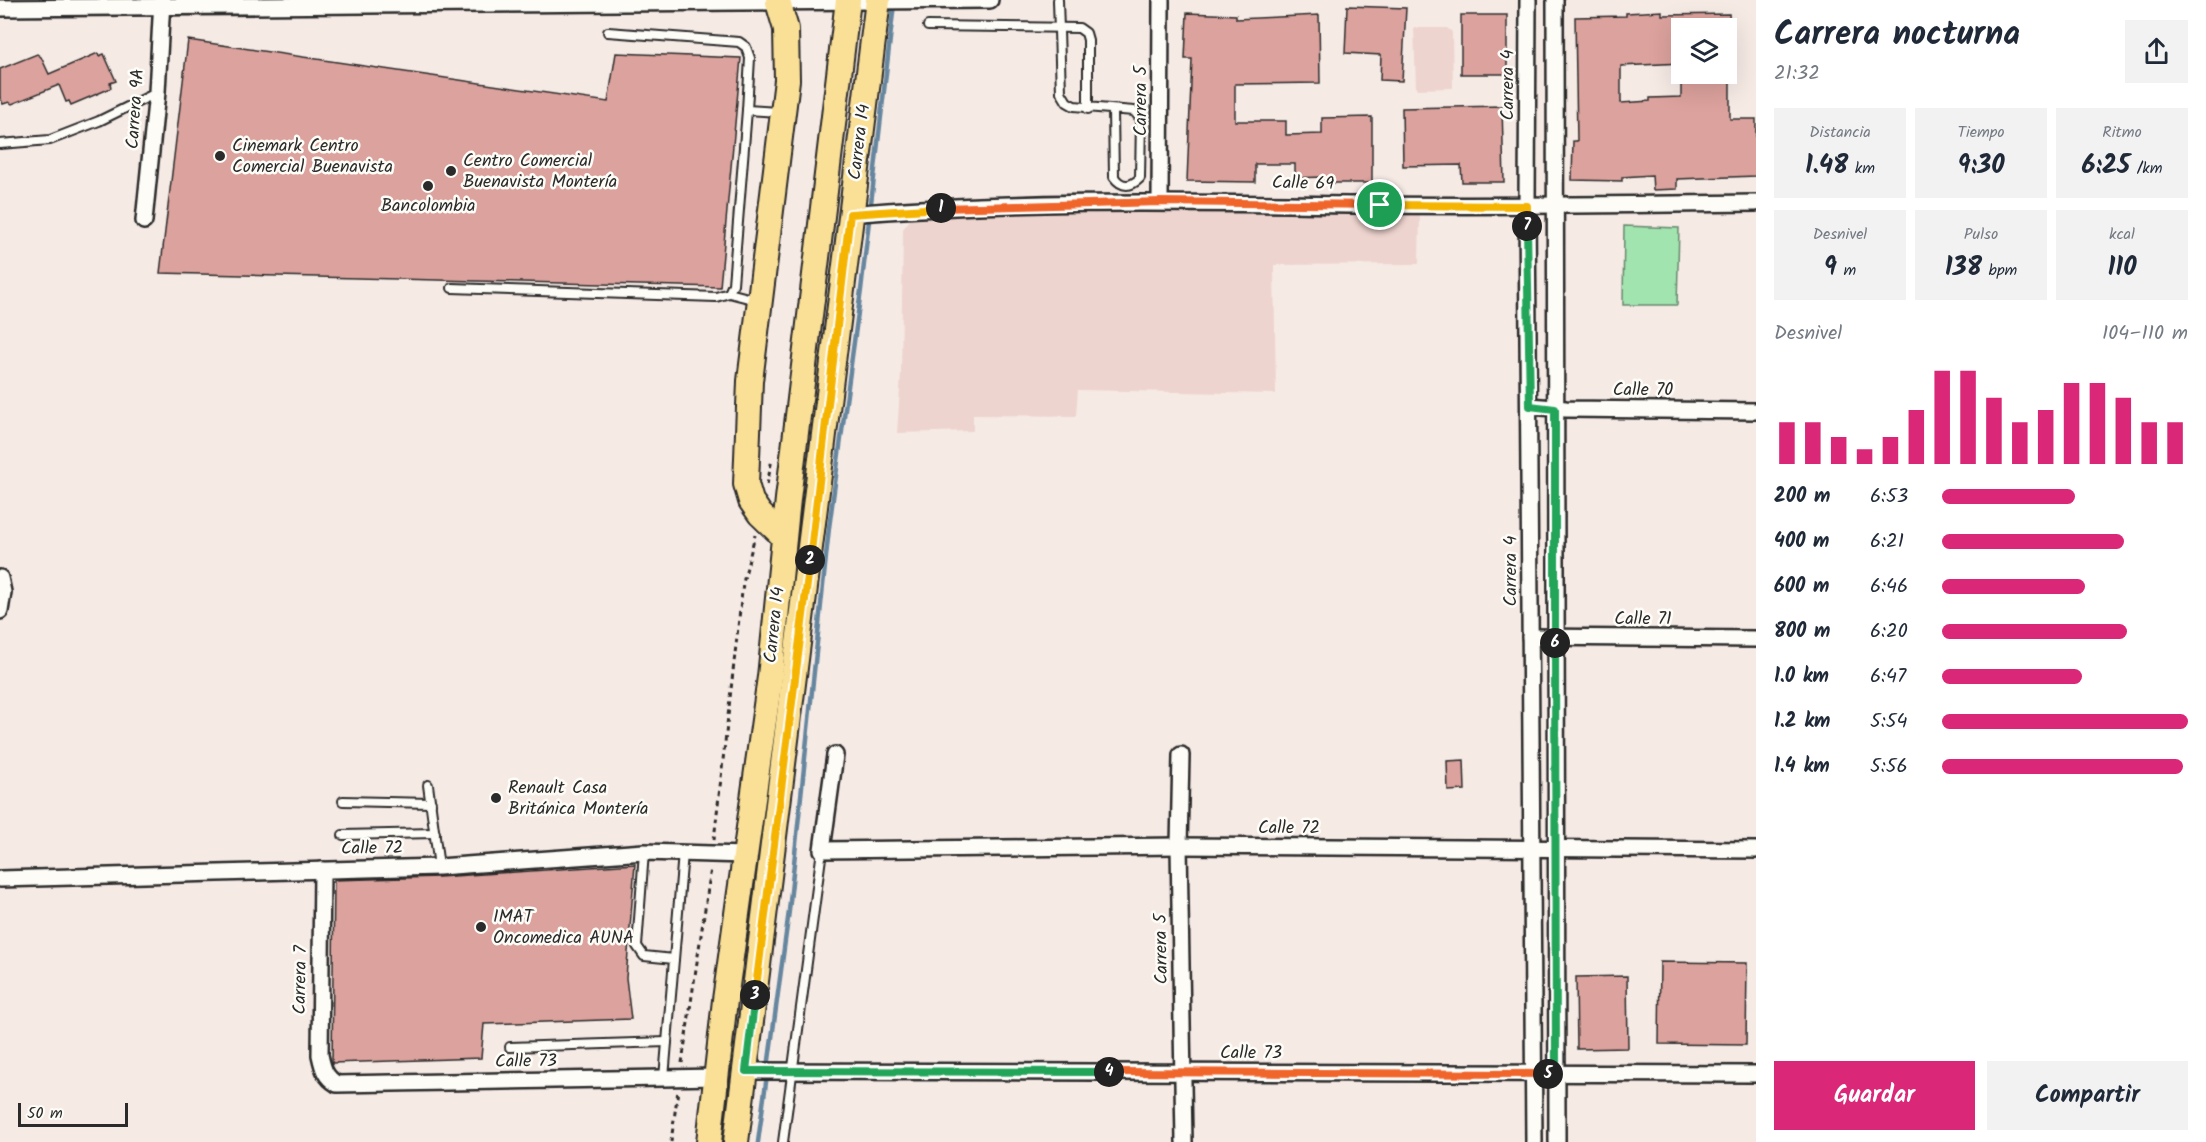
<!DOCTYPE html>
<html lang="es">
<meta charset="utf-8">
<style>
:root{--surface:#fff;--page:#f2f2f3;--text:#1f2937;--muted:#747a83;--accent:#db2777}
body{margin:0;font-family:Kalam,sans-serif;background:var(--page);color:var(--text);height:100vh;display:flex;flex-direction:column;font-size:22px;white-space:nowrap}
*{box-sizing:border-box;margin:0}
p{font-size:20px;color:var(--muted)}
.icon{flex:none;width:33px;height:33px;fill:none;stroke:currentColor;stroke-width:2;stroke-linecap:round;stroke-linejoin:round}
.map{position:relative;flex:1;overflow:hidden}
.side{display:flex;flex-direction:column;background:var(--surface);width:450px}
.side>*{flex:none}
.buttons{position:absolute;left:1671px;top:18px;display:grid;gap:12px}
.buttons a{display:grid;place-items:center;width:66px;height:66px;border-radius:0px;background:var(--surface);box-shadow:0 6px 24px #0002;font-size:30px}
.scale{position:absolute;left:18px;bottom:15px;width:110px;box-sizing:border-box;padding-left:6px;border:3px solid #2b2b2b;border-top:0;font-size:16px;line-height:21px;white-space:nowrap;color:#2b2b2b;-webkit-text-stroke:4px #fdfcf7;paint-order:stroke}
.pin{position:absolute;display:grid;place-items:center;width:51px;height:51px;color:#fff;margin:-26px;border:3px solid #fff;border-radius:50%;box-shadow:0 2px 6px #0007}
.km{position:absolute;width:30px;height:30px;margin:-15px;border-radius:50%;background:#222;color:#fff;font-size:16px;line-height:30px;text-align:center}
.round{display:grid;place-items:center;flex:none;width:63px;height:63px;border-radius:0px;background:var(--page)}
.overview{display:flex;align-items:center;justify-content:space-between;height:102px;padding:0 18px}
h1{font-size:33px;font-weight:700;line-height:45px}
.stats{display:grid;grid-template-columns:repeat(3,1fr);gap:9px;height:102px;padding:6px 18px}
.stats div{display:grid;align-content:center;border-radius:0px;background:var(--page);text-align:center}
.stats b{font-size:26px;font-weight:700}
.stats small{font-size:16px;font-weight:400}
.stats p{font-size:16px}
.chart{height:168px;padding:12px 18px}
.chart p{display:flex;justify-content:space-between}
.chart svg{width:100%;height:108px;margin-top:6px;stroke:var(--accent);stroke-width:6}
.primary-button{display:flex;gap:12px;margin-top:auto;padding:12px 18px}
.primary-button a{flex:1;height:69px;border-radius:0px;background:var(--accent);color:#fff;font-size:24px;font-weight:700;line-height:69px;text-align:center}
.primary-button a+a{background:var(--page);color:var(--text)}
ul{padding:0 18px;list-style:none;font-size:20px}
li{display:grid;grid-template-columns:96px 72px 1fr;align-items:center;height:45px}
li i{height:15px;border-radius:8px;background:var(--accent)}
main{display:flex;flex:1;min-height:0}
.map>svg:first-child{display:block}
.built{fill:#eed4cf}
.green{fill:#a1e4af;stroke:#66886d;stroke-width:1.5}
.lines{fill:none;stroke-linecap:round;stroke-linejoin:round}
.stream{stroke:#65869e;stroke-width:4.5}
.building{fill:#dca29d;stroke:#2b2b2b;stroke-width:1.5}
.service-casing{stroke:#2b2b2b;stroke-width:12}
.minor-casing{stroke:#2b2b2b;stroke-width:20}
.primary-casing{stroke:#2b2b2b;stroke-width:28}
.path{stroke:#2b2b2b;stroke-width:3;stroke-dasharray:4.5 4.5;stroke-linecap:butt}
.service{stroke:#fdfcf7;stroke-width:8}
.minor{stroke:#fdfcf7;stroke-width:15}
.primary{stroke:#fadf96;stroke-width:24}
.split-1-casing{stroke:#fff;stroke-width:12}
.split-2-casing{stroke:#fff;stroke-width:12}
.split-3-casing{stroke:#fff;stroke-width:12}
.split-4-casing{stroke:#fff;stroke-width:12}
.split-5-casing{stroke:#fff;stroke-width:12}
.split-6-casing{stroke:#fff;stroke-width:12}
.split-7-casing{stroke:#fff;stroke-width:12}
.split-8-casing{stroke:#fff;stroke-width:12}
.split-1{stroke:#f0652b;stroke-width:8}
.split-2{stroke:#f5b400;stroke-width:8}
.split-3{stroke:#f5b400;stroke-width:8}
.split-4{stroke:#22a559;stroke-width:8}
.split-5{stroke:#f0652b;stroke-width:8}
.split-6{stroke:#22a559;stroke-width:8}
.split-7{stroke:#22a559;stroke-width:8}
.split-8{stroke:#f5b400;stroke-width:8}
.poi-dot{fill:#2b2b2b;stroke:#fdfcf7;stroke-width:2}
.labels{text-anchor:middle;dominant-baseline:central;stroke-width:5;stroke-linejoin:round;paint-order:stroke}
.street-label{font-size:18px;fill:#2b2b2b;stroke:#fdfcf7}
.poi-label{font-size:18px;fill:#2b2b2b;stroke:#fdfcf7;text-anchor:start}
</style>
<main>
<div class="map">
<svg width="1756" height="1142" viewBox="0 0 1756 1142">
<rect width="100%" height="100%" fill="#f6eae5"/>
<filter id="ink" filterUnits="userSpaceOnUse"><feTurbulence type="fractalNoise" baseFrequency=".0167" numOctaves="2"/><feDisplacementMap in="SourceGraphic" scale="12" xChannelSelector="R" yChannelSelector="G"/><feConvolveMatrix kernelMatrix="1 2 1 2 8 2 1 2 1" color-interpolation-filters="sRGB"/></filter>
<g filter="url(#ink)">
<!-- built -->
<g class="built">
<path d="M1414,28H1447L1452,32L1453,88L1416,89Z"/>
<path d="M919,208L1420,215L1419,264L1274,265L1276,394L1078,390L1076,416L973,415V431L897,433L901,373L903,229Z"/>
</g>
<!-- green -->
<path class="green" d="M1624,226L1679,228L1677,305H1623Z"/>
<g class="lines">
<!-- stream -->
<path class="stream" d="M758,1142L789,911L829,528L861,290L894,4"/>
</g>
<!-- building -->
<g class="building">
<path d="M1347,6L1406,8L1402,81L1380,80L1381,55L1345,53Z"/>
<path d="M1662,11V15L1729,14L1730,28H1682V63L1621,66V103L1650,101V98L1681,97V74H1730V119H1756V176L1677,179V189L1653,190L1652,175L1622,177V181L1572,180L1573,141H1577L1575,17L1626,16V13Z"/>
<path d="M1187,13L1236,15V19L1319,15L1320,83L1235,84V121H1286V135L1322,134V118L1372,117V183H1322V177L1295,178V164H1255V182L1187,181L1192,59H1185Z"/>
<rect x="1461" y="15" width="46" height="59"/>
<path d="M188,40L608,102L616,53L741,58L720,287L160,273Z"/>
<path d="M98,53L99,56L104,54L116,81L110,83L111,88L71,105L69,101L66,102L59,85L12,104L9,102L3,104L0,97V69L37,54L41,57L49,74Z"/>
<path d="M1502,106L1504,182H1462L1461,165L1403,166L1402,108Z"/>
<path d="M1464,760L1465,790L1448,791L1447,761Z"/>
<path d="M635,864L626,978L631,1019L484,1024L481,1058L332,1063L334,880L439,877Z"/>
<path d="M1660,962L1747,963L1746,1045L1659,1044Z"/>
<path d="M1627,976L1628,1048L1577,1049L1576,977Z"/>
</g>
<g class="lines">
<!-- service casing -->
<g class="service-casing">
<g id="service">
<path d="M1058,0L1061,92L1067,102L1074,106L1134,111L1141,119L1140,178C1131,187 1122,188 1114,177L1113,110"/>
<path d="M928,26L1079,28L1086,33L1088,40V109"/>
<path d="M747,110L779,112"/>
<path d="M0,144L50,140L99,121L156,93"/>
<path d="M452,288L716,297L729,293L733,284L747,110L750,58L746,47L739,42L608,32"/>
<path d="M729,293L756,300"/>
<path d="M428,785L439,867"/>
<path d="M343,801L431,803"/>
<path d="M343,835L435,833"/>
<path d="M644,852L637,946L644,956L674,959"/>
<path d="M510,1047L667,1042"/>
<path d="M664,1078L683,853"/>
<path d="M783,1142L822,850"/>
</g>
</g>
<!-- minor casing -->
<g class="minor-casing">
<g id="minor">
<path d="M1528,0L1527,206L1534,1142"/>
<path d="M1555,0C1559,381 1553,761 1557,1142"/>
<path d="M0,8L990,0"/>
<path d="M1160,202L1161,0"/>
<path d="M850,214C1021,199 1193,203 1364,205C1495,206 1625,205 1756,203"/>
<path d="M144,221L157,92L162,0"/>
<path d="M1530,406L1566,409L1756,411"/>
<path d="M0,578L3,592L0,611"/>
<path d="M1530,637L1756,639"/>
<path d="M835,755L822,850L1179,846L1756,850"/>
<path d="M1181,755L1179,846L1184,1142"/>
<path d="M322,870L320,1055C323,1069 325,1077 337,1084L717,1077"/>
<path d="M0,879L439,867L644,852L745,855"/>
<path d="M746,1071L1756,1074"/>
</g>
</g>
<!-- primary casing -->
<g class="primary-casing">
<g id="primary">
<path d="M778,2L786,29L787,80L750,381L746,484L751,501L760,514L784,537"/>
<path d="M709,1142L725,1000L770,677L788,499L848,0"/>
<path d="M736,1142L878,0"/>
</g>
</g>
<!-- path -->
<g class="path">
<path d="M767,485L772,459"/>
<path d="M714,840L743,583L755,535"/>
<path d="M682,1063L711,868"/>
<path d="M671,1142L678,1090"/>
</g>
<!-- service -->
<use href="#service" class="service"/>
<!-- minor -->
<use href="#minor" class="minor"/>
<!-- primary -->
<use href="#primary" class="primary"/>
</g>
</g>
<g class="lines" filter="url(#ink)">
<!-- split-1 casing -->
<g class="split-1-casing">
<path id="split-1" d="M941,208L1160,202L1380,205"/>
</g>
<!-- split-2 casing -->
<g class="split-2-casing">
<path id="split-2" d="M810,560L850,214L941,208"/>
</g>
<!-- split-3 casing -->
<g class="split-3-casing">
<path id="split-3" d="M755,995L810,560"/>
</g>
<!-- split-4 casing -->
<g class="split-4-casing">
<path id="split-4" d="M755,995L746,1071L1109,1072"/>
</g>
<!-- split-5 casing -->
<g class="split-5-casing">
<path id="split-5" d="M1109,1072L1548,1074"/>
</g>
<!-- split-6 casing -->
<g class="split-6-casing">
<path id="split-6" d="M1548,1074H1556L1555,643"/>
</g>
<!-- split-7 casing -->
<g class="split-7-casing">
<path id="split-7" d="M1527,226L1530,406L1555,409V643"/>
</g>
<!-- split-8 casing -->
<g class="split-8-casing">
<path id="split-8" d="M1380,205L1527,206V226"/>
</g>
<!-- split-1 -->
<use href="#split-1" class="split-1"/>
<!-- split-2 -->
<use href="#split-2" class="split-2"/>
<!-- split-3 -->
<use href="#split-3" class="split-3"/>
<!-- split-4 -->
<use href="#split-4" class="split-4"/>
<!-- split-5 -->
<use href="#split-5" class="split-5"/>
<!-- split-6 -->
<use href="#split-6" class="split-6"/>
<!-- split-7 -->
<use href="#split-7" class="split-7"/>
<!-- split-8 -->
<use href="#split-8" class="split-8"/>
</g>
<!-- markers -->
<g class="poi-dot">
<circle cx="220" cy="156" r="6"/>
<circle cx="451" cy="171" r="6"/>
<circle cx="428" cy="186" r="6"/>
<circle cx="496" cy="798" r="6"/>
<circle cx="481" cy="927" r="6"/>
</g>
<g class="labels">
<!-- street labels -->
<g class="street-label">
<text transform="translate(1508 85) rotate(-90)">Carrera 4</text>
<text transform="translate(1141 101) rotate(-90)">Carrera 5</text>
<text transform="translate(136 109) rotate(-86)">Carrera 9A</text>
<text transform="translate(860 142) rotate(-83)">Carrera 14</text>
<text transform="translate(1303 184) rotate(1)">Calle 69</text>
<text x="1643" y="390">Calle 70</text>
<text transform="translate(1511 571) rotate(-90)">Carrera 4</text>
<text x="1643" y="619">Calle 71</text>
<text transform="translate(775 625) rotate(-84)">Carrera 14</text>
<text x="1289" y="828">Calle 72</text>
<text transform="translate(372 849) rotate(-1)">Calle 72</text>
<text transform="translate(1162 949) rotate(-91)">Carrera 5</text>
<text transform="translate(301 980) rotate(-89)">Carrera 7</text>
<text x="1251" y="1053">Calle 73</text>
<text transform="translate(526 1062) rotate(-1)">Calle 73</text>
</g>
<!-- poi labels -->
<g class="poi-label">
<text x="232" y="146">Cinemark Centro<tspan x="232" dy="21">Comercial Buenavista</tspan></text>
<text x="463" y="161">Centro Comercial<tspan x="463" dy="21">Buenavista Montería</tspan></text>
<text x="428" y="206" text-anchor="middle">Bancolombia</text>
<text x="508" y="788">Renault Casa<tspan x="508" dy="21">Británica Montería</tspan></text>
<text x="493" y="917">IMAT<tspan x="493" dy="21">Oncomedica AUNA</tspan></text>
</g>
</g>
</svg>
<div class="buttons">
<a><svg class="icon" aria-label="layers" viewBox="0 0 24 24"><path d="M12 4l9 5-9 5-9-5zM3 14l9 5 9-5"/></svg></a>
</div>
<div class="scale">50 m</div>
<div class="pin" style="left:1380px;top:205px;background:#1e9e55"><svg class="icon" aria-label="arrive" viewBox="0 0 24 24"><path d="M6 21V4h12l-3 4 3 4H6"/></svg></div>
<b class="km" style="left:941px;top:208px">1</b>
<b class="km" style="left:810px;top:560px">2</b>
<b class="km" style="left:755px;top:995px">3</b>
<b class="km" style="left:1109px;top:1072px">4</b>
<b class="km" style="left:1548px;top:1074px">5</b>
<b class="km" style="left:1555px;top:643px">6</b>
<b class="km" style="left:1527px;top:226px">7</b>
</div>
<section class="side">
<div class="overview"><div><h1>Carrera nocturna</h1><p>21:32</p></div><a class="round"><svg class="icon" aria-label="share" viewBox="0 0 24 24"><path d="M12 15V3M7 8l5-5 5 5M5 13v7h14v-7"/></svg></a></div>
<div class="stats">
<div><p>Distancia</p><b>1.48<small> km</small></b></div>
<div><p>Tiempo</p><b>9:30</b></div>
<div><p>Ritmo</p><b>6:25<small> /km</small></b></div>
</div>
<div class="stats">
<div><p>Desnivel</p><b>9<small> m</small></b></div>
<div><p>Pulso</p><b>138<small> bpm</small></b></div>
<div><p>kcal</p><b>110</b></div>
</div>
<div class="chart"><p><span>Desnivel</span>104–110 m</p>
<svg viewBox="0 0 160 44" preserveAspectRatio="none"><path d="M5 44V27M15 44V27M25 44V33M35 44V38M45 44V33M55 44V22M65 44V6M75 44V6M85 44V17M95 44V27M105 44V22M115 44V11M125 44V11M135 44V17M145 44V27M155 44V27"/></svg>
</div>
<ul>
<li><b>200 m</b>6:53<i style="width:54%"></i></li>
<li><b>400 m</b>6:21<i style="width:74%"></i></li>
<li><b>600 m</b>6:46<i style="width:58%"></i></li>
<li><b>800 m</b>6:20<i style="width:75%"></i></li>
<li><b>1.0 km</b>6:47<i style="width:57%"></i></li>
<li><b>1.2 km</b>5:54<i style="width:100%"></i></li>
<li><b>1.4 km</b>5:56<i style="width:98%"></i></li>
</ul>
<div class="primary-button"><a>Guardar</a><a>Compartir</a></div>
</section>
</main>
